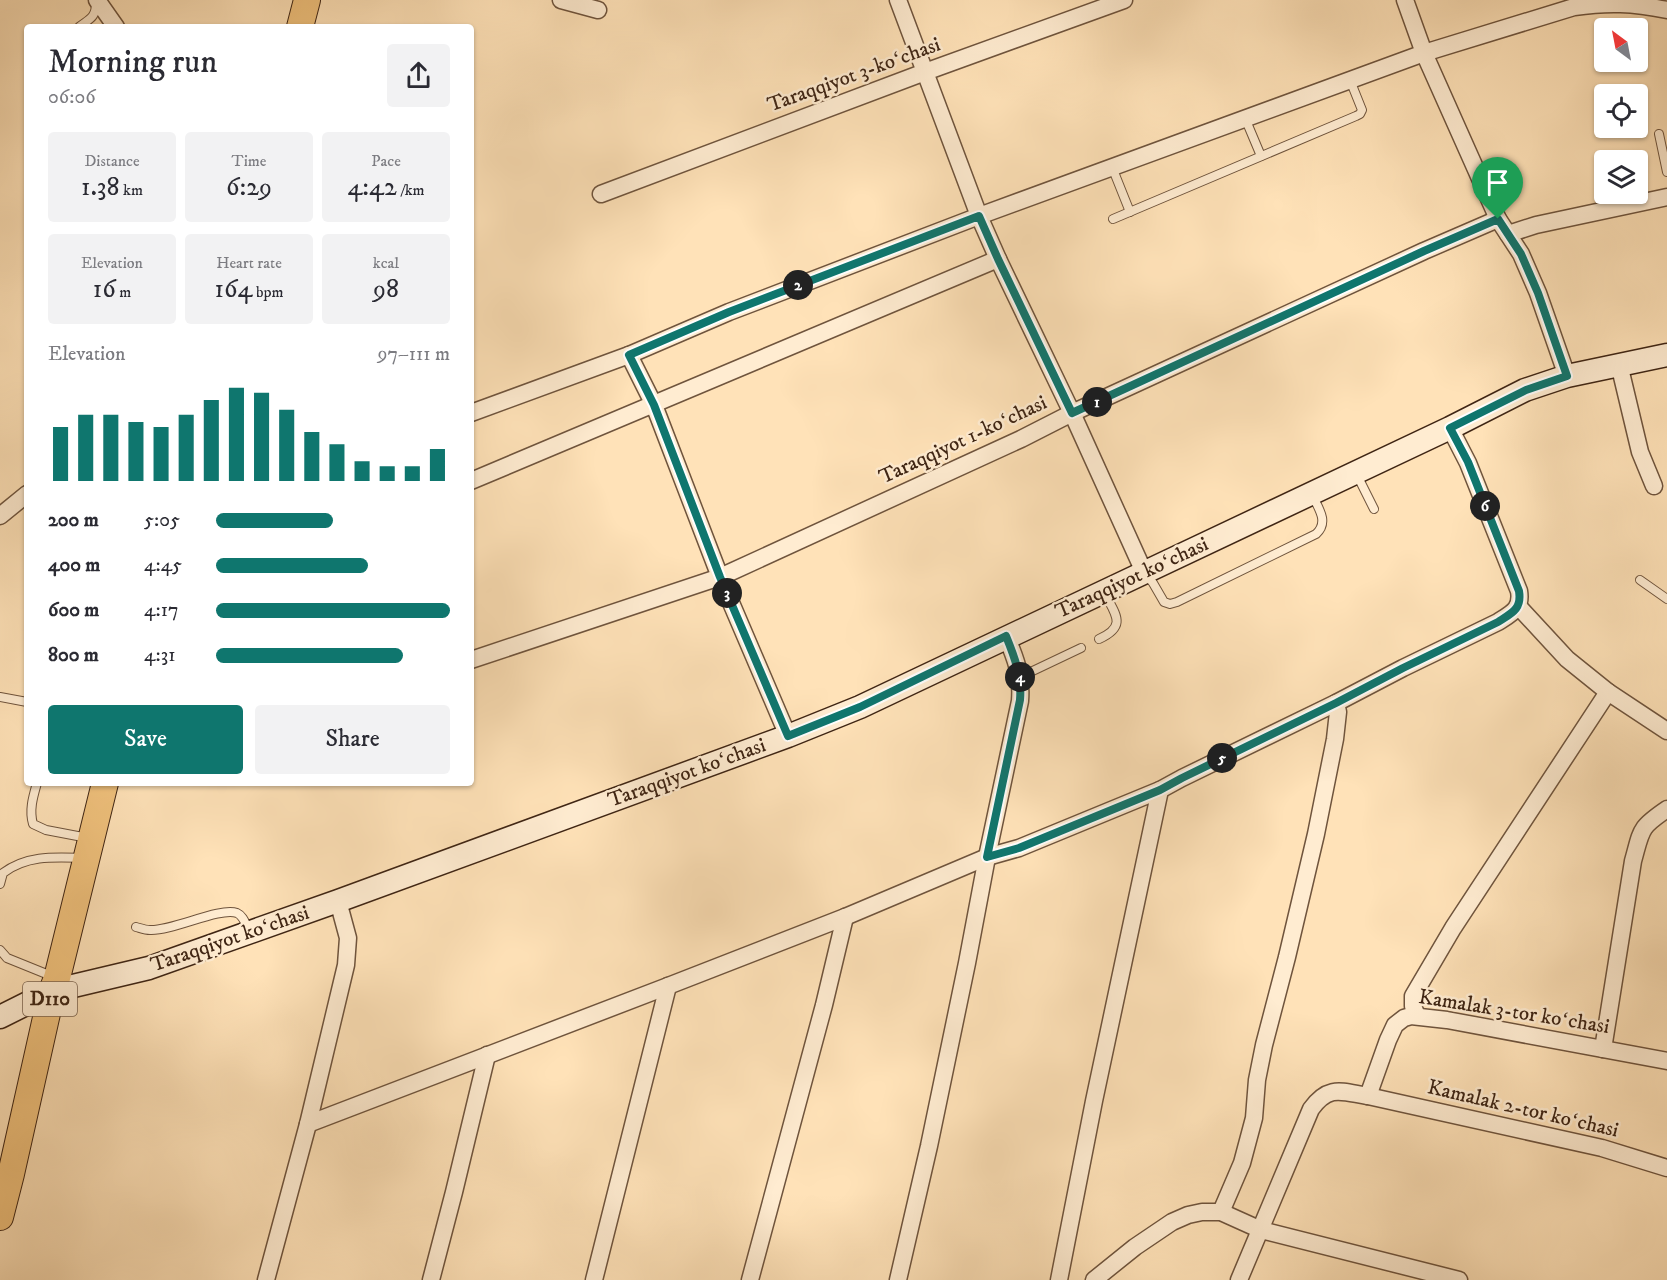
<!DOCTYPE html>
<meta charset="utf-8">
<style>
:root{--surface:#fff;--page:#f2f2f3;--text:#2b2b33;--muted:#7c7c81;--accent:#0f766e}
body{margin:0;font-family:"IM FELL DW Pica",serif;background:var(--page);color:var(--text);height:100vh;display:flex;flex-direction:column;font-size:22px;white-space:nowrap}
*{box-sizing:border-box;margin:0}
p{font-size:20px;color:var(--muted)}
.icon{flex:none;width:33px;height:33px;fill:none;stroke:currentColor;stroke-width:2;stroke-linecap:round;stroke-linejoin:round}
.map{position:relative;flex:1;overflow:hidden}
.sheet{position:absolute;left:24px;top:24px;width:450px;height:762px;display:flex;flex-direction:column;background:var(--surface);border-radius:6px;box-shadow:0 2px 4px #0004}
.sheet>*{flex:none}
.needle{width:39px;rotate:328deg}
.controls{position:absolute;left:1594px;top:18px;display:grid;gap:12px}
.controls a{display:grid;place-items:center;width:54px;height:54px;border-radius:6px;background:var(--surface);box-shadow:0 2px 4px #0004;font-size:30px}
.pin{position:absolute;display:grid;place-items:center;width:51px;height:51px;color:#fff;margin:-62px -26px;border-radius:50% 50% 50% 0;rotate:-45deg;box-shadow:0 0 6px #0007}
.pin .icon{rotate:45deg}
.km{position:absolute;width:30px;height:30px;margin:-15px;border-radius:50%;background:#222;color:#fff;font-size:16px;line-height:30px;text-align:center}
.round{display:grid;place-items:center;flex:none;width:63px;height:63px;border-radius:6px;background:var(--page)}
.head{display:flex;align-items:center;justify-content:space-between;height:102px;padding:0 24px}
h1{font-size:33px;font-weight:600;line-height:45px}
.stats{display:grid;grid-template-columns:repeat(3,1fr);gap:9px;height:102px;padding:6px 24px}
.stats div{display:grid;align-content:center;border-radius:6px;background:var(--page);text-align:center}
.stats b{font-size:26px;font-weight:600}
.stats small{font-size:16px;font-weight:400}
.stats p{font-size:16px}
.chart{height:168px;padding:12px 24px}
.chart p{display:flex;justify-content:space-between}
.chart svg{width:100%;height:108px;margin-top:6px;stroke:var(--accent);stroke-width:6}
.button{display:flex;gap:12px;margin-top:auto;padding:12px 24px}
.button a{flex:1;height:69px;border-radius:6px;background:var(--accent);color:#fff;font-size:24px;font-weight:600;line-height:69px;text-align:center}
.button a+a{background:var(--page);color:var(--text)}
ul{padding:0 24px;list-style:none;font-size:20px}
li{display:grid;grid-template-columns:96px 72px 1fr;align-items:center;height:45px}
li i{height:15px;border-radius:8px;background:var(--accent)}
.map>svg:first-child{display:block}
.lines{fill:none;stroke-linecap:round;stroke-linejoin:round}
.lane-casing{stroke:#6f543d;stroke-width:10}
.street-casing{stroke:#6f543d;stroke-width:19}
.secondary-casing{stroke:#3f2514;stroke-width:25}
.primary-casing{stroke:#3f2514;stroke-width:28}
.lane{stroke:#ffecd1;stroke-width:8}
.street{stroke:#ffecd1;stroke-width:16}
.secondary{stroke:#ffecd1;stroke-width:22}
.primary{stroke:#f0c17c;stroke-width:26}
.route-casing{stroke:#fff;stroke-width:12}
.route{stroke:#0f766e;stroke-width:8}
.labels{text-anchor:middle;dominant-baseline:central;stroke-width:5;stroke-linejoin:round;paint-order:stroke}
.shield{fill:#ffecd1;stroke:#79614d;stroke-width:1.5}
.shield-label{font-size:20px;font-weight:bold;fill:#3f2514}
.street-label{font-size:21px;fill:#3f2514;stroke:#ffecd1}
</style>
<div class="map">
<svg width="1667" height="1280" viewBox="0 0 1667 1280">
<rect width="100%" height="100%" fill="#ffe2b8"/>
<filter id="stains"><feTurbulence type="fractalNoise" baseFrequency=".00333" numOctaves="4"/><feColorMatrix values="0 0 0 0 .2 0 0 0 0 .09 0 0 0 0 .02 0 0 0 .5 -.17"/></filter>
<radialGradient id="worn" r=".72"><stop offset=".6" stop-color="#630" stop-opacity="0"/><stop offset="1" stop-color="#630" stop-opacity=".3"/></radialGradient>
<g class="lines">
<!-- lane casing -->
<g class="lane-casing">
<g id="lane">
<path d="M79,27C89,19 96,18 96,3"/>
<path d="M1245,118L1261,156"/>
<path d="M1659,134L1667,172"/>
<path d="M1112,167L1130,212"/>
<path d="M1113,219L1356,116L1360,114L1362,110L1350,80"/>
<path d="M1356,473L1374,509"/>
<path d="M1145,573L1153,583L1164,602L1170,604L1177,602L1316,534C1329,522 1319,509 1312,495"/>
<path d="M1640,580L1667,599"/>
<path d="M1099,639C1128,626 1115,614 1104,592"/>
<path d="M1020,677L1081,648"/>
<path d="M0,697L27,702"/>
<path d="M37,783C33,797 29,810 33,824L46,830L88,838"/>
<path d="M0,884L3,873C27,855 54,857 83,858"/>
<path d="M136,927C140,928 145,930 150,930C173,931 219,907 237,913C244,916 246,926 250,932"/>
<path d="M0,950L7,958L54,977"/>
</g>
</g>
<!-- street casing -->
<g class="street-casing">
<g id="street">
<path d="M97,0L116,27"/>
<path d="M561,0L598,10"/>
<path d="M898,0L979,216L998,259L1072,413L1144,572"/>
<path d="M1405,0L1424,53L1498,219L1521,254L1538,293L1567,376"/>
<path d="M601,194L925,72L1124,0"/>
<path d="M1508,234L1536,225L1667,197"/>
<path d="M629,355L654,405L720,577L788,736"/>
<path d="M1619,364L1640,452L1654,486"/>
<path d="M471,413L629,355L729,312L979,216L1424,53L1574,7C1609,2 1632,3 1667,10"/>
<path d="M471,481L998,259"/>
<path d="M0,516L27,494"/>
<path d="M1518,606L1567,659L1608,692"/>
<path d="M471,660L720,577L1021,439L1072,413L1424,251L1498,219"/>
<path d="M1417,1016L1413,1006V996L1453,928L1608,692L1667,731"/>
<path d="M1603,1049L1633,861C1642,829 1639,828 1667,809"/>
<path d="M1368,1096L1388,1040L1395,1025L1404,1018L1411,1016L1447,1020L1667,1061"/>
<path d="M308,1124L668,986L845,917L987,857L1019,848L1160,790L1182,778L1336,703L1403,668L1498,622C1512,613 1522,609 1519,591L1468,463L1450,428"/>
<path d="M1221,1212L1242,1163L1254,1118L1257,1080L1264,1045L1287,957L1316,834L1335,739L1338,712L1336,703"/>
<path d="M266,1280L308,1124L346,965L348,938L338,901"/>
<path d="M431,1280L454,1192L487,1055"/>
<path d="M594,1280L668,986"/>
<path d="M750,1280L824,1005L845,917"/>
<path d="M898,1280L929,1146L967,963L987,857L1020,701C1022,675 1016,659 1006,636"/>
<path d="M1059,1280L1094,1101L1160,790"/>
<path d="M1094,1280L1135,1247L1172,1222L1188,1215L1202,1212H1221L1261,1230L1459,1280"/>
<path d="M1239,1280L1311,1109C1329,1084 1342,1092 1368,1096L1602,1148L1667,1168"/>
</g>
</g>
<!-- secondary casing -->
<g class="secondary-casing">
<path id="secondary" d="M0,1017L52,991L149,968L338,901L788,736L860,707L1450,428L1525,390L1567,376L1667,355"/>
</g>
<!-- primary casing -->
<g class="primary-casing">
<g id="primary">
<path d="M300,27L307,0"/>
<path d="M0,1217L11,1174L52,991L57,978L105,783"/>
</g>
</g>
<!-- lane -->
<use href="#lane" class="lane"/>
<!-- street -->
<use href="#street" class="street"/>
<!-- secondary -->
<use href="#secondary" class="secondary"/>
<!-- primary -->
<use href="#primary" class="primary"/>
</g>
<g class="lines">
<!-- route casing -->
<g class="route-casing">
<path id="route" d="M979,216L998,259L1072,413L1424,251L1498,219L1521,254L1538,293L1567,376L1526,390L1450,428L1468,462L1519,591C1522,609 1512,613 1498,622L1403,668L1336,703L1182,778L1160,790L1019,848L987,857L1020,700C1022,677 1015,658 1006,636L860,707L788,736L720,577L654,405L629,355L729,312Z"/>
</g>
<!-- route -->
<use href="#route" class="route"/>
</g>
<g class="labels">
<!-- shield labels -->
<rect class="shield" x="23" y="982" width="54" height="34" rx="4.5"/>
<g class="shield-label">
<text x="50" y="999">D110</text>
</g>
<!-- street labels -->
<g class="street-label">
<text transform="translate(854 75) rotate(-20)">Taraqqiyot 3-koʻchasi</text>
<text transform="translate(963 440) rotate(-25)">Taraqqiyot 1-koʻchasi</text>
<text transform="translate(1132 578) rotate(-25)">Taraqqiyot koʻchasi</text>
<text transform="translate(687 773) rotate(-20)">Taraqqiyot koʻchasi</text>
<text transform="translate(230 939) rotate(-19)">Taraqqiyot koʻchasi</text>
<text transform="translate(1514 1012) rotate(9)">Kamalak 3-tor koʻchasi</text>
<text transform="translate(1523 1109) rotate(13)">Kamalak 2-tor koʻchasi</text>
</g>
</g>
<rect width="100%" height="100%" filter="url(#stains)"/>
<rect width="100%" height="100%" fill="url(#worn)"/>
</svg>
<div class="controls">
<a><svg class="needle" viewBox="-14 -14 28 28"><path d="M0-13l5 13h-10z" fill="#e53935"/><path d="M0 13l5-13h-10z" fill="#7c7c81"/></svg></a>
<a><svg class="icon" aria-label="locate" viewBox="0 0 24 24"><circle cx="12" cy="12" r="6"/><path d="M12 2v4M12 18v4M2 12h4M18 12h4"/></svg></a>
<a><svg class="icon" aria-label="layers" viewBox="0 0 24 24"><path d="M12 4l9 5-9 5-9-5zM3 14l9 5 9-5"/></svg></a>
</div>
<div class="pin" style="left:1498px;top:219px;background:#1e9e55"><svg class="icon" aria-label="arrive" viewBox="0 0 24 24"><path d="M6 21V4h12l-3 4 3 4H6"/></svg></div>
<b class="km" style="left:1097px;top:402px">1</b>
<b class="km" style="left:798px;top:285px">2</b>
<b class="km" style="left:727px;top:593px">3</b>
<b class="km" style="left:1020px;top:677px">4</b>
<b class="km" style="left:1222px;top:758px">5</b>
<b class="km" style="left:1485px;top:506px">6</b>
<section class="sheet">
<div class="head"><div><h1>Morning run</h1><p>06:06</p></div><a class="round"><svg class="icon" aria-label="share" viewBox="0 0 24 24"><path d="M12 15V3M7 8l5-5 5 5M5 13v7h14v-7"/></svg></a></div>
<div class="stats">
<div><p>Distance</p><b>1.38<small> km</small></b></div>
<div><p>Time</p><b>6:29</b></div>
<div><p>Pace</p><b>4:42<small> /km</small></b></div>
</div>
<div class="stats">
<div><p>Elevation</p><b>16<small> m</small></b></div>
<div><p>Heart rate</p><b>164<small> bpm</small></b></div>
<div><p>kcal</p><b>98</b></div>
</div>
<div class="chart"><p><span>Elevation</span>97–111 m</p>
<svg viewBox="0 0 160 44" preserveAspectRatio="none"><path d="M5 44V22M15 44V17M25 44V17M35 44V20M45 44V22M55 44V17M65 44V11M75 44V6M85 44V8M95 44V15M105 44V24M115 44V29M125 44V36M135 44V38M145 44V38M155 44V31"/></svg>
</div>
<ul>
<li><b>200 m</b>5:05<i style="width:50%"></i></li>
<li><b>400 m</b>4:45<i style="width:65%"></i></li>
<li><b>600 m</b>4:17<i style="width:100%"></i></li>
<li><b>800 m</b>4:31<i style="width:80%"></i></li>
</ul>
<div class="button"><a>Save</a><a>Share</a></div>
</section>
</div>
